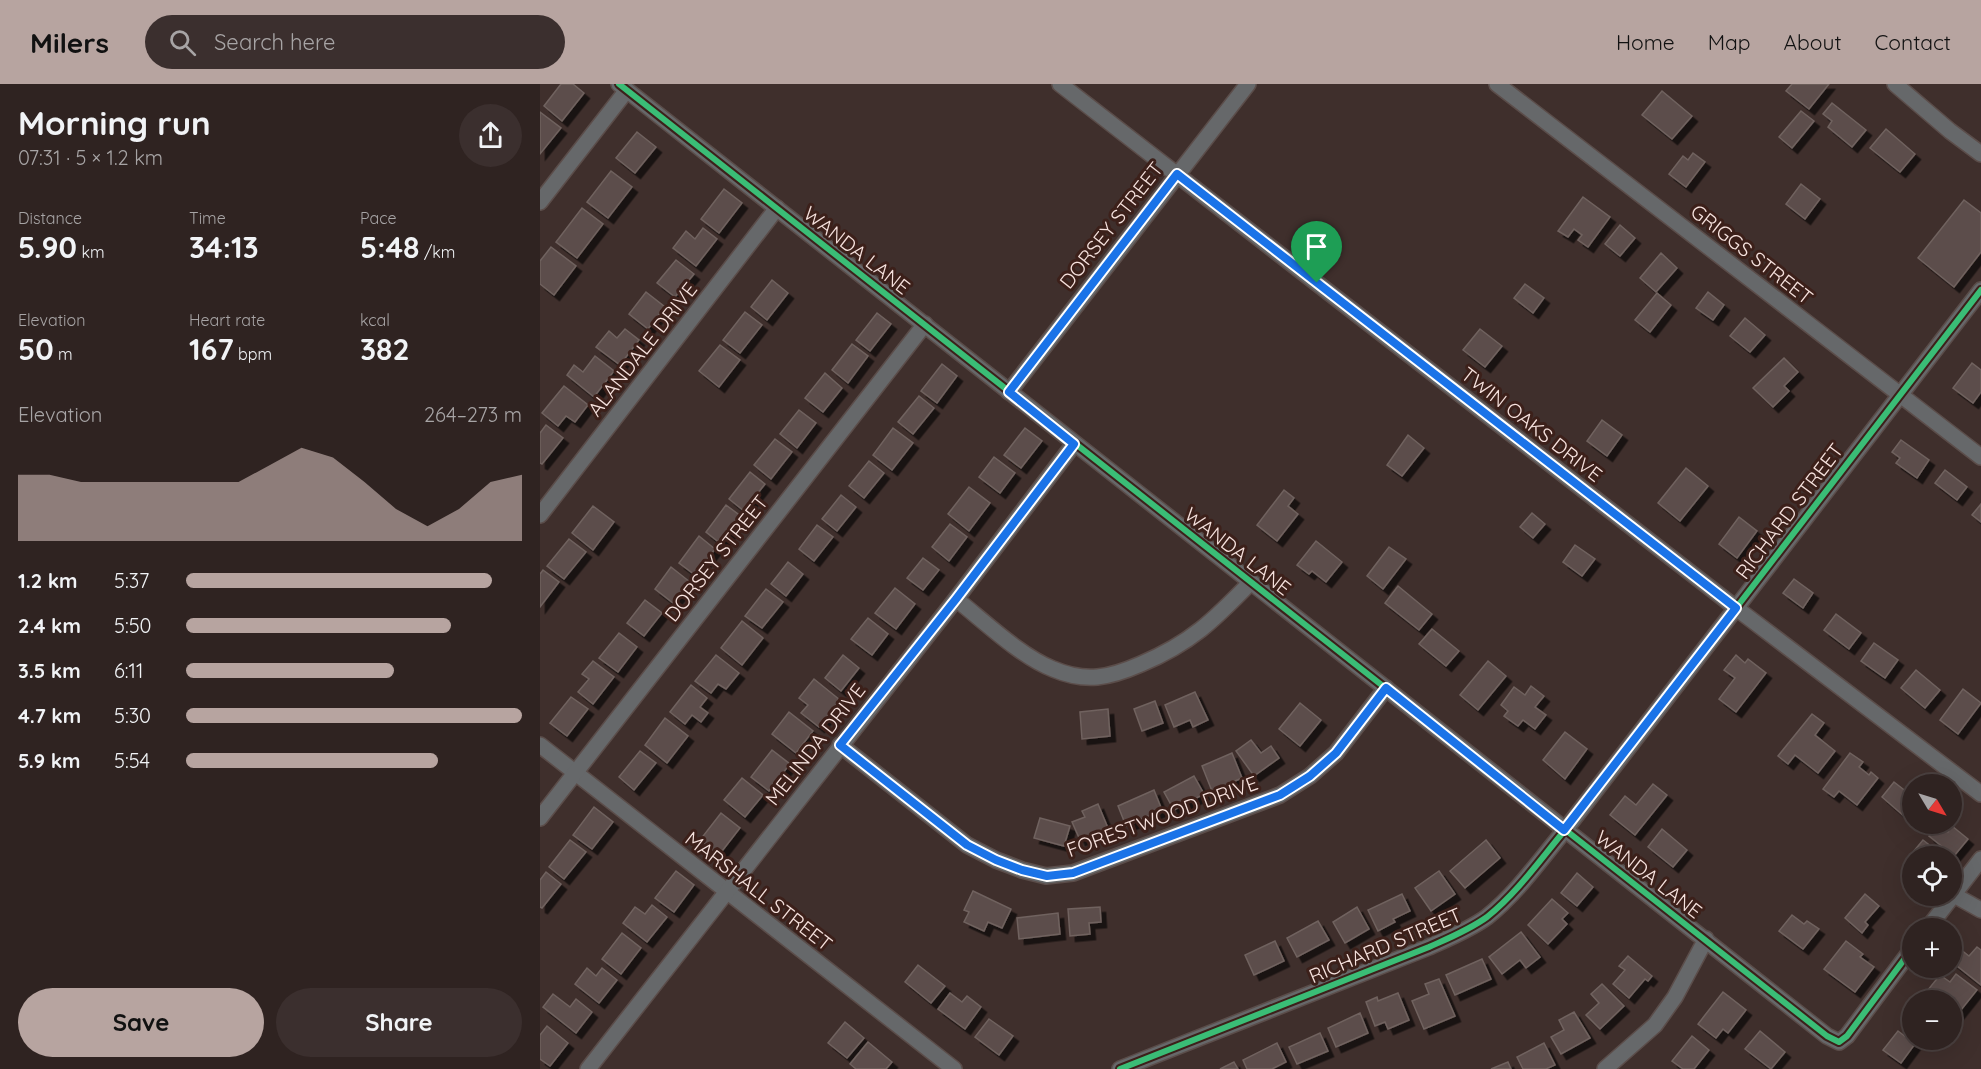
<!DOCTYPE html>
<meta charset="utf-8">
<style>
:root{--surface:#2f2321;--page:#3b2f2e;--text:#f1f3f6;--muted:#a7a4a5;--line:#4a403f;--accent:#b7a4a0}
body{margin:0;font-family:Quicksand,sans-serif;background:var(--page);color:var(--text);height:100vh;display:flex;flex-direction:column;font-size:22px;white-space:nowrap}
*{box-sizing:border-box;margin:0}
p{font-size:20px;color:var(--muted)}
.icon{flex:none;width:33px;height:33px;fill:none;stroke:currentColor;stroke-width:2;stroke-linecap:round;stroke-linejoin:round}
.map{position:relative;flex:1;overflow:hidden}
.details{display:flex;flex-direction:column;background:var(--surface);width:540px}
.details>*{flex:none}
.needle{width:39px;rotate:128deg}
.tools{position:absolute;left:1362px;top:690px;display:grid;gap:12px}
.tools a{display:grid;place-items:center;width:60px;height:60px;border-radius:50%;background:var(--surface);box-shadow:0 6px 24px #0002,0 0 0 2px var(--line);font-size:30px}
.pin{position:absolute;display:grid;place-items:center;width:51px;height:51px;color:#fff;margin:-62px -26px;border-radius:50% 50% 50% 0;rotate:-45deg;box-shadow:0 0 6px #0007}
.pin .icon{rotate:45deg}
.round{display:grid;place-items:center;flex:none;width:63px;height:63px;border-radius:32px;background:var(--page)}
.head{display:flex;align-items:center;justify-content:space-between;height:102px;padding:0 18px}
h1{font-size:33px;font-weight:800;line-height:45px}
.figures{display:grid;grid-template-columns:repeat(3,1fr);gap:9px;height:102px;padding:6px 18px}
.figures div{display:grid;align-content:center}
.figures b{font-size:30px;font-weight:800}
.figures small{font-size:16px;font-weight:400}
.figures p{font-size:16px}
.chart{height:168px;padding:12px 18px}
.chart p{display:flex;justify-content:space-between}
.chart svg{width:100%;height:108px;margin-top:6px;fill:var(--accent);opacity:.7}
.button{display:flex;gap:12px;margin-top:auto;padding:12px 18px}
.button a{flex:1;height:69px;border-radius:36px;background:var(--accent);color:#111;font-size:24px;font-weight:800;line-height:69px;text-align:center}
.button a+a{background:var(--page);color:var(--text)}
ul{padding:0 18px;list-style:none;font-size:20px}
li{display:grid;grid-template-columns:96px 72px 1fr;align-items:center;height:45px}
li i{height:15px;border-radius:8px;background:var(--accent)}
header{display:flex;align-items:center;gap:36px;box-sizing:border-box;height:84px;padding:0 30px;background:var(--accent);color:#111}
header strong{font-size:28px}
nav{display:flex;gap:33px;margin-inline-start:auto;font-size:21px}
.search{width:420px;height:54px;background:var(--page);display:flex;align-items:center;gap:15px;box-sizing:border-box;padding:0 21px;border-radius:33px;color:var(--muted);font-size:22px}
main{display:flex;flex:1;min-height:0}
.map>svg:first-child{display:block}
.building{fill:#5c4e4b;stroke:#70625f;stroke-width:1.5;filter:url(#shadow)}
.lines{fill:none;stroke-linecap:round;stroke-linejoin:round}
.minor-casing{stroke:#5b4d4a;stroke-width:18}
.minor{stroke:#66686a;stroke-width:15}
.cycleway-casing{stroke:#3c201a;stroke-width:10}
.cycleway{stroke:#3abd76;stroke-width:6}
.route-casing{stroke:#fff;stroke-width:12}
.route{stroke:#1a73e8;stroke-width:8}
.labels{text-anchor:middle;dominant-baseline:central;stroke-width:6;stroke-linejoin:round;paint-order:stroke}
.street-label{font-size:20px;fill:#f7e3df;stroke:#3c201a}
</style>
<header>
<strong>Milers</strong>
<div class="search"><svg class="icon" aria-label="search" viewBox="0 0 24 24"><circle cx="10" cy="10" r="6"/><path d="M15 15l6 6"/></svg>Search here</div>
<nav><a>Home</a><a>Map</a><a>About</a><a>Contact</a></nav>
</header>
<main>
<section class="details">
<div class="head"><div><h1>Morning run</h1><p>07:31 · 5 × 1.2 km</p></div><a class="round"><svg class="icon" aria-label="share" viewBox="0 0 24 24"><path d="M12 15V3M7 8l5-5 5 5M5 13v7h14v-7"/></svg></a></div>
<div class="figures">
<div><p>Distance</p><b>5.90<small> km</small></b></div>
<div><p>Time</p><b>34:13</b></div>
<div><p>Pace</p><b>5:48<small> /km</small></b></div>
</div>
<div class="figures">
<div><p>Elevation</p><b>50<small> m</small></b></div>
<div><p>Heart rate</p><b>167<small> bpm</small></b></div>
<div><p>kcal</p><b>382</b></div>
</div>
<div class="chart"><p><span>Elevation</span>264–273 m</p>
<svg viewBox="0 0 160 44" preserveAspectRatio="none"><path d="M0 44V17L10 17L20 20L30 20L40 20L50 20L60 20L70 20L80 13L90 6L100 10L110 20L120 31L130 38L140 31L150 20L160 17V44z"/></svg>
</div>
<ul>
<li><b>1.2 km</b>5:37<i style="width:91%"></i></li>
<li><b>2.4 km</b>5:50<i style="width:79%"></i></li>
<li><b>3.5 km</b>6:11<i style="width:62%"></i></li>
<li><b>4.7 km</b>5:30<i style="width:100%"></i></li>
<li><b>5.9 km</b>5:54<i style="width:75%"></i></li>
</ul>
<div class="button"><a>Save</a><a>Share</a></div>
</section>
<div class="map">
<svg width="1441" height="985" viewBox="0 0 1441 985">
<defs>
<filter id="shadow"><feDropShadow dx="5.5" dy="5.5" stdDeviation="0" flood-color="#0009"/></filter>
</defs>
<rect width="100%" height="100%" fill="#3f2f2c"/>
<!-- building -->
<g class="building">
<path d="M21,0H33L44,9L22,37L4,22Z"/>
<path d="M1252,0H1289L1269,25L1246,7Z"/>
<path d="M1122,7L1152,32L1132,55L1102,31Z"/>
<path d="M1292,19L1326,46L1312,63L1288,43L1292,37L1283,30Z"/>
<path d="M1261,27L1274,37L1252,64L1239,53Z"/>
<path d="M0,28L21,44L0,70Z"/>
<path d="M1346,45L1375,70L1360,88L1330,64Z"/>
<path d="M97,48L116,63L95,89L76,74Z"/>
<path d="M1153,69L1165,78L1146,103L1129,90L1143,72L1148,76Z"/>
<path d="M71,87L92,103L68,134L47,118Z"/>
<path d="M1261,100L1280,115L1265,135L1246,120Z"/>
<path d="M184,105L202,119L179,149L161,135Z"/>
<path d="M1043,113L1070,133L1048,163L1038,156L1042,151L1034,145L1028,153L1018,147Z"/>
<path d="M1424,116L1441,129V168L1414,203L1378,174Z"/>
<path d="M42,124L63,140L37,174L16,158Z"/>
<path d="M1080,141L1095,154L1080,172L1065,160Z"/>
<path d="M163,144L177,155L156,182L133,164L146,147L155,155Z"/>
<path d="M11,163L36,182L14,211L0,200V177Z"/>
<path d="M1121,169L1137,184L1116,208L1100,194Z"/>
<path d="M136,176L154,190L135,213L117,199Z"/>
<path d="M232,196L248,209L227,236L211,223Z"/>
<path d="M985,200L1004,214L993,229L974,214Z"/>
<path d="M106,208L125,223L108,245L89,230Z"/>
<path d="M1168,208L1184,221L1173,236L1156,224Z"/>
<path d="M1117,209L1131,221L1110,248L1095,236Z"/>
<path d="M205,228L222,241L200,269L183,256Z"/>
<path d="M337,229L351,240L330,267L316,256Z"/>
<path d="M1205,234L1225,251L1210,268L1190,252Z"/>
<path d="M85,245L99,256L80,281L56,263L69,247L77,254Z"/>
<path d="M940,245L962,262L945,283L923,266Z"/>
<path d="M312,260L328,272L308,299L292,286Z"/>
<path d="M180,261L200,276L179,303L159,287Z"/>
<path d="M55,272L74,287L54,313L27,291L34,281L43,288Z"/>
<path d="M1244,274L1258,288L1244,302L1249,307L1233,323L1213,304Z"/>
<path d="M1432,279L1441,286V308L1433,319L1413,304Z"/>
<path d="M402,280L417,292L397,319L381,307Z"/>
<path d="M285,289L302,304L283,328L265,314Z"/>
<path d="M24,302L48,321L35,338L26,332L18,342L2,329Z"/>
<path d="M379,312L394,324L373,350L358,338Z"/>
<path d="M259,326L276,339L257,364L240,350Z"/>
<path d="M1062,336L1082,351L1067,372L1047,357Z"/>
<path d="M6,341L23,354L2,380L0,379V349Z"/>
<path d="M353,344L373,359L352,386L333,371Z"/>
<path d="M485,344L502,357L481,384L464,371Z"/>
<path d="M868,351L884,364L862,392L847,381Z"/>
<path d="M235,355L252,368L231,395L214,381Z"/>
<path d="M1361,356L1389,376L1377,394L1356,379L1360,374L1352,368Z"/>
<path d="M454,373L475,389L460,409L439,393Z"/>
<path d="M329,377L344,389L324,414L309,402Z"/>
<path d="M1146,384L1168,402L1140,437L1118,419Z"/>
<path d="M1405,386L1427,403L1417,416L1395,399Z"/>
<path d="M210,388L225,400L204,427L189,415Z"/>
<path d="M429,403L450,419L429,447L408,430Z"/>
<path d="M744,406L754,414L748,422L758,430L737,457L717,441Z"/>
<path d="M301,411L316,423L297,447L282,435Z"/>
<path d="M1441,420V438L1432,431Z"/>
<path d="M186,421L202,433L181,460L166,448Z"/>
<path d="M53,422L74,438L53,466L32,449Z"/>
<path d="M992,429L1005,440L993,454L980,443Z"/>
<path d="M1199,433L1217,447L1197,474L1179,460Z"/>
<path d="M410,440L427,453L409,477L392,463Z"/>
<path d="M277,441L293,453L274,477L259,465Z"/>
<path d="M159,452L175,465L155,491L139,479Z"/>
<path d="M29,455L46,468L24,495L7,482Z"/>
<path d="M776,457L802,478L786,498L772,487L769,490L757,481Z"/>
<path d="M1035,461L1055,475L1042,492L1023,478Z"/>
<path d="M849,463L866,475L843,505L827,492Z"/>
<path d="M383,474L399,486L383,506L367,494Z"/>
<path d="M248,478L263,490L246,512L231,500Z"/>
<path d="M131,483L150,498L133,519L115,505Z"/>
<path d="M3,486L19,498L0,523V490Z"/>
<path d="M1254,495L1273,509L1263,524L1243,509Z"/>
<path d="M858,502L892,530L879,546L845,519Z"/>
<path d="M355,504L375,520L356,545L335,529Z"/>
<path d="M226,505L243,518L222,544L205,532Z"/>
<path d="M105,516L122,529L104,552L87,539Z"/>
<path d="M1296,530L1321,549L1309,565L1284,546Z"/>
<path d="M328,534L348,550L332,571L311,555Z"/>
<path d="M202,537L223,554L202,581L181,564Z"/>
<path d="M892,545L919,567L906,582L879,560Z"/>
<path d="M79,549L97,563L78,588L59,574Z"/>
<path d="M1334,559L1358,576L1345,594L1321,577Z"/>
<path d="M176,571L199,589L186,605L178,600L171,609L155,597Z"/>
<path d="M303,571L319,584L301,607L285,594Z"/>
<path d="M1196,571L1205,579L1208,575L1226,589L1196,628L1179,615L1195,594L1184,586Z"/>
<path d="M53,577L74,593L53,620L38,608L49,595L42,590Z"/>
<path d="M948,577L966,592L938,626L920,611Z"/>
<path d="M1376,586L1400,606L1385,624L1361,604Z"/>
<path d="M274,595L300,616L279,643L261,629L268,621L259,614Z"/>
<path d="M151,601L167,614L160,623L168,629L161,638L152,631L145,640L130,628Z"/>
<path d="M991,602L1004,612L995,623L1006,631L995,645L983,636L978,642L964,632L968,627L961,621L974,603L985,611Z"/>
<path d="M1423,605L1441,619L1418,650L1400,636Z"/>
<path d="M655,608L668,636L653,643L650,636L634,643L625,621Z"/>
<path d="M31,613L48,625L27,652L10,639Z"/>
<path d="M615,617L623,639L602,647L594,625Z"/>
<path d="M760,619L781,636L760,662L739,645Z"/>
<path d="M568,625L570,652L542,655L540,628Z"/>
<path d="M249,628L273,647L256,669L232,650Z"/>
<path d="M1272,630L1284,639L1275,651L1295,667L1278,689L1255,671L1248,680L1238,672Z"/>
<path d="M125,634L148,652L127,679L105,661Z"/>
<path d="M1025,648L1047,665L1025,695L1003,676Z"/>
<path d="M711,656L721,669L731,662L739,674L714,692L696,667Z"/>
<path d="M232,666L250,680L229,707L211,693Z"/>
<path d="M100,667L116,679L94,706L79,693Z"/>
<path d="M692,669L702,694L672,707L662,682Z"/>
<path d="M1310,669L1323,678L1319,683L1329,691L1331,688L1338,694L1317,721L1299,707L1294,713L1283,705Z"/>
<path d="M654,692L664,710L634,726L624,708Z"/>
<path d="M202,694L223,711L205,733L184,716Z"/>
<path d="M1354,698L1372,712V724L1365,733L1342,713Z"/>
<path d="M1113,700L1127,711L1095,751L1070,731L1085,712L1096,721Z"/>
<path d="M614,706L622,726L586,742L578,722Z"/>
<path d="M558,720L568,744L540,756L532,738L545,733L542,727Z"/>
<path d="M54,723L73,738L52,765L33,751Z"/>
<path d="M181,729L200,744L179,771L160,756Z"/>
<path d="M500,734L530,742L524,762L494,754Z"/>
<path d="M1398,740L1408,748L1412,742L1428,755L1414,772L1389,752Z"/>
<path d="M1122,745L1147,766L1133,783L1108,763Z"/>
<path d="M30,756L46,768L24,795L9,783Z"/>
<path d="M946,756L960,774L925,804L910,787Z"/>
<path d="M1383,756L1396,766L1391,772H1372V776L1369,773Z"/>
<path d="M136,787L154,801L134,828L115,814Z"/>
<path d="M899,787L915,810L891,827L875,804Z"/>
<path d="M6,788L21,800L2,824L0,823V796Z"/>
<path d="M1037,789L1053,803L1037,822L1021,809Z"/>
<path d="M433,807L471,825L462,844L448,838L444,847L424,838L429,828L424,826Z"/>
<path d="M862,810L870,827L853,835L855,838L838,847L828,826Z"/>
<path d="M1325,810L1339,822L1325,838L1328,841L1322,849L1305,834Z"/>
<path d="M1012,815L1028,829L1022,835L1027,840L1008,860L988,841Z"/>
<path d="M112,821L127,833L107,858L83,839L95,823L105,830Z"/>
<path d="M560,823L561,838L549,839L550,850L530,852L528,825Z"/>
<path d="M817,823L829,845L805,859L793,838Z"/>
<path d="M518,829L520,850L479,855L477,834Z"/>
<path d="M1252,831L1264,840L1267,837L1279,845L1263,865L1239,847Z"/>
<path d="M778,837L789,856L757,873L747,854Z"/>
<path d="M981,848L1000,873L986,884L980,876L962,890L949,873Z"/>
<path d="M82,849L101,864L81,890L62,875Z"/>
<path d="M735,857L744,877L714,891L705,871Z"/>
<path d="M1306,857L1323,870L1320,873L1334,883L1315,908L1284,885Z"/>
<path d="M1437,863L1441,866V901L1412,878L1420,865L1429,872Z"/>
<path d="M1088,872L1112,892L1108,897L1105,895L1089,914L1073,900L1085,886L1079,882Z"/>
<path d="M942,875L951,895L915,911L906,891Z"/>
<path d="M378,881L405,902L391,919L365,898Z"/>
<path d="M47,884L56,892L62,884L77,896L59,919L35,900Z"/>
<path d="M1416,890L1437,906L1417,931L1412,926V916H1399L1387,907L1400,891L1410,898Z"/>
<path d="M899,895L915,932L884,945L872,917L889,910L885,900Z"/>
<path d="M1062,900L1084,922L1060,945L1046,931L1059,919L1051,910Z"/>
<path d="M1183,908L1206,926L1188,949L1183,945L1176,954L1158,940Z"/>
<path d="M410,909L422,918L427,912L441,923L425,945L398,925Z"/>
<path d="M858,909L869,936L848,945L845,938L835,942L826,918L837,913L838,917Z"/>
<path d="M13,910L30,923L36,915L52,928L36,949L3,923Z"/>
<path d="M1372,927V946L1363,939Z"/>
<path d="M1034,928L1050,954L1021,970L1011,953L1024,946L1019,936Z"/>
<path d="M820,929L828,949L796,963L788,944Z"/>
<path d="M449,935L473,952L459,971L435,953Z"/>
<path d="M305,938L324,954L307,974L288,959Z"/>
<path d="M7,942L28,959L10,982L0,975V951Z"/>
<path d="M1220,947L1245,968L1231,985L1205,965Z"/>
<path d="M1358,947L1375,960L1361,979L1343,966Z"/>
<path d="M780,949L788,967L757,980L749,963Z"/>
<path d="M1152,952L1169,966L1154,985H1143L1132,977Z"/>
<path d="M328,958L352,978L346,985H316L310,980Z"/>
<path d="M737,959L746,978L732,985H707L703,976Z"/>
<path d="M1004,959L1015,981L1006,985H983L977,973Z"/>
<path d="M694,978L698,985H680Z"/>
<path d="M968,978L971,985H951Z"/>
</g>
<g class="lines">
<!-- minor casing -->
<g class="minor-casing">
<g id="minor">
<path d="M79,0L1287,952L1299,958L1307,952L1372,865"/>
<path d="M520,0L1196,524L1441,710"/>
<path d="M957,0L1441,373"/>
<path d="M1355,0L1410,47L1441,70"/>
<path d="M0,118L87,6"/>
<path d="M469,308L708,0"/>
<path d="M0,431L237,124"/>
<path d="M416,515C444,537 480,572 513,585C546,599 569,594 601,580C651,559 674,536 711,498"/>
<path d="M0,661L414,985"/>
<path d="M300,661L427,761L456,776L482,786L506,792L533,789L740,711L770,692L796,669L846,604"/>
<path d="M0,734L385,240"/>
<path d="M1414,811L1441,826"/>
<path d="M1388,844L1441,775"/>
<path d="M48,985L416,515L534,360"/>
<path d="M580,985L889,863C909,854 929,846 947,833C977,809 1000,776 1025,746L1441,206"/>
<path d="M1065,985L1115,941L1135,913L1166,855"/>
</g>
</g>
<!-- minor -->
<use href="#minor" class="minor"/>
<!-- cycleway casing -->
<g class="cycleway-casing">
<g id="cycleway">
<path d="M79,0L1287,952L1299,958L1307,952L1372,865"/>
<path d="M580,985L889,863C909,854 929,846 947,833C977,809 1000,776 1025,746L1441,206"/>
</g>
</g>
<!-- cycleway -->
<use href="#cycleway" class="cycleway"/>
</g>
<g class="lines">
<!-- route casing -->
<g class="route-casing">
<path id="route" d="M637,90L1196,524L1024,746L846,604L796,669L770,692L740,711L533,789L507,792L482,786L456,776L427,761L300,661L416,515L534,360L469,308Z"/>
</g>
<!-- route -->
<use href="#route" class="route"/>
</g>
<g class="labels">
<!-- street labels -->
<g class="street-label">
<text transform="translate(571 141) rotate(-52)">DORSEY STREET</text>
<text transform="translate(317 166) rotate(38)">WANDA LANE</text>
<text transform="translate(1212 170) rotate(38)">GRIGGS STREET</text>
<text transform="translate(102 265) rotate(-52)">ALANDALE DRIVE</text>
<text transform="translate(992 340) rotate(38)">TWIN OAKS DRIVE</text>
<text transform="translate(1249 427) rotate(-53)">RICHARD STREET</text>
<text transform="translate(698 467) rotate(38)">WANDA LANE</text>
<text transform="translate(176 474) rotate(-52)">DORSEY STREET</text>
<text transform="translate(275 660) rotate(-52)">MELINDA DRIVE</text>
<text transform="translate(622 732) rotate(-20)">FORESTWOOD DRIVE</text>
<text transform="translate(1109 790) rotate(38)">WANDA LANE</text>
<text transform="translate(219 807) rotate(38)">MARSHALL STREET</text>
<text transform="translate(845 861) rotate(-23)">RICHARD STREET</text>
</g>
</g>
</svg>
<div class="tools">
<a><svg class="needle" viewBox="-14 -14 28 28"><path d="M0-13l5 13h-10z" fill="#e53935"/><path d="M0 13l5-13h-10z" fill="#a7a4a5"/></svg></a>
<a><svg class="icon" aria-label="locate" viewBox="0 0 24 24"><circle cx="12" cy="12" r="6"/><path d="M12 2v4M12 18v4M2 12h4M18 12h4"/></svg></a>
<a>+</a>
<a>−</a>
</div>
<div class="pin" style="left:777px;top:199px;background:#1e9e55"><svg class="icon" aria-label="arrive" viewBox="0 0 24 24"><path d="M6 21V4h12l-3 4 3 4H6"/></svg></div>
</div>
</main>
